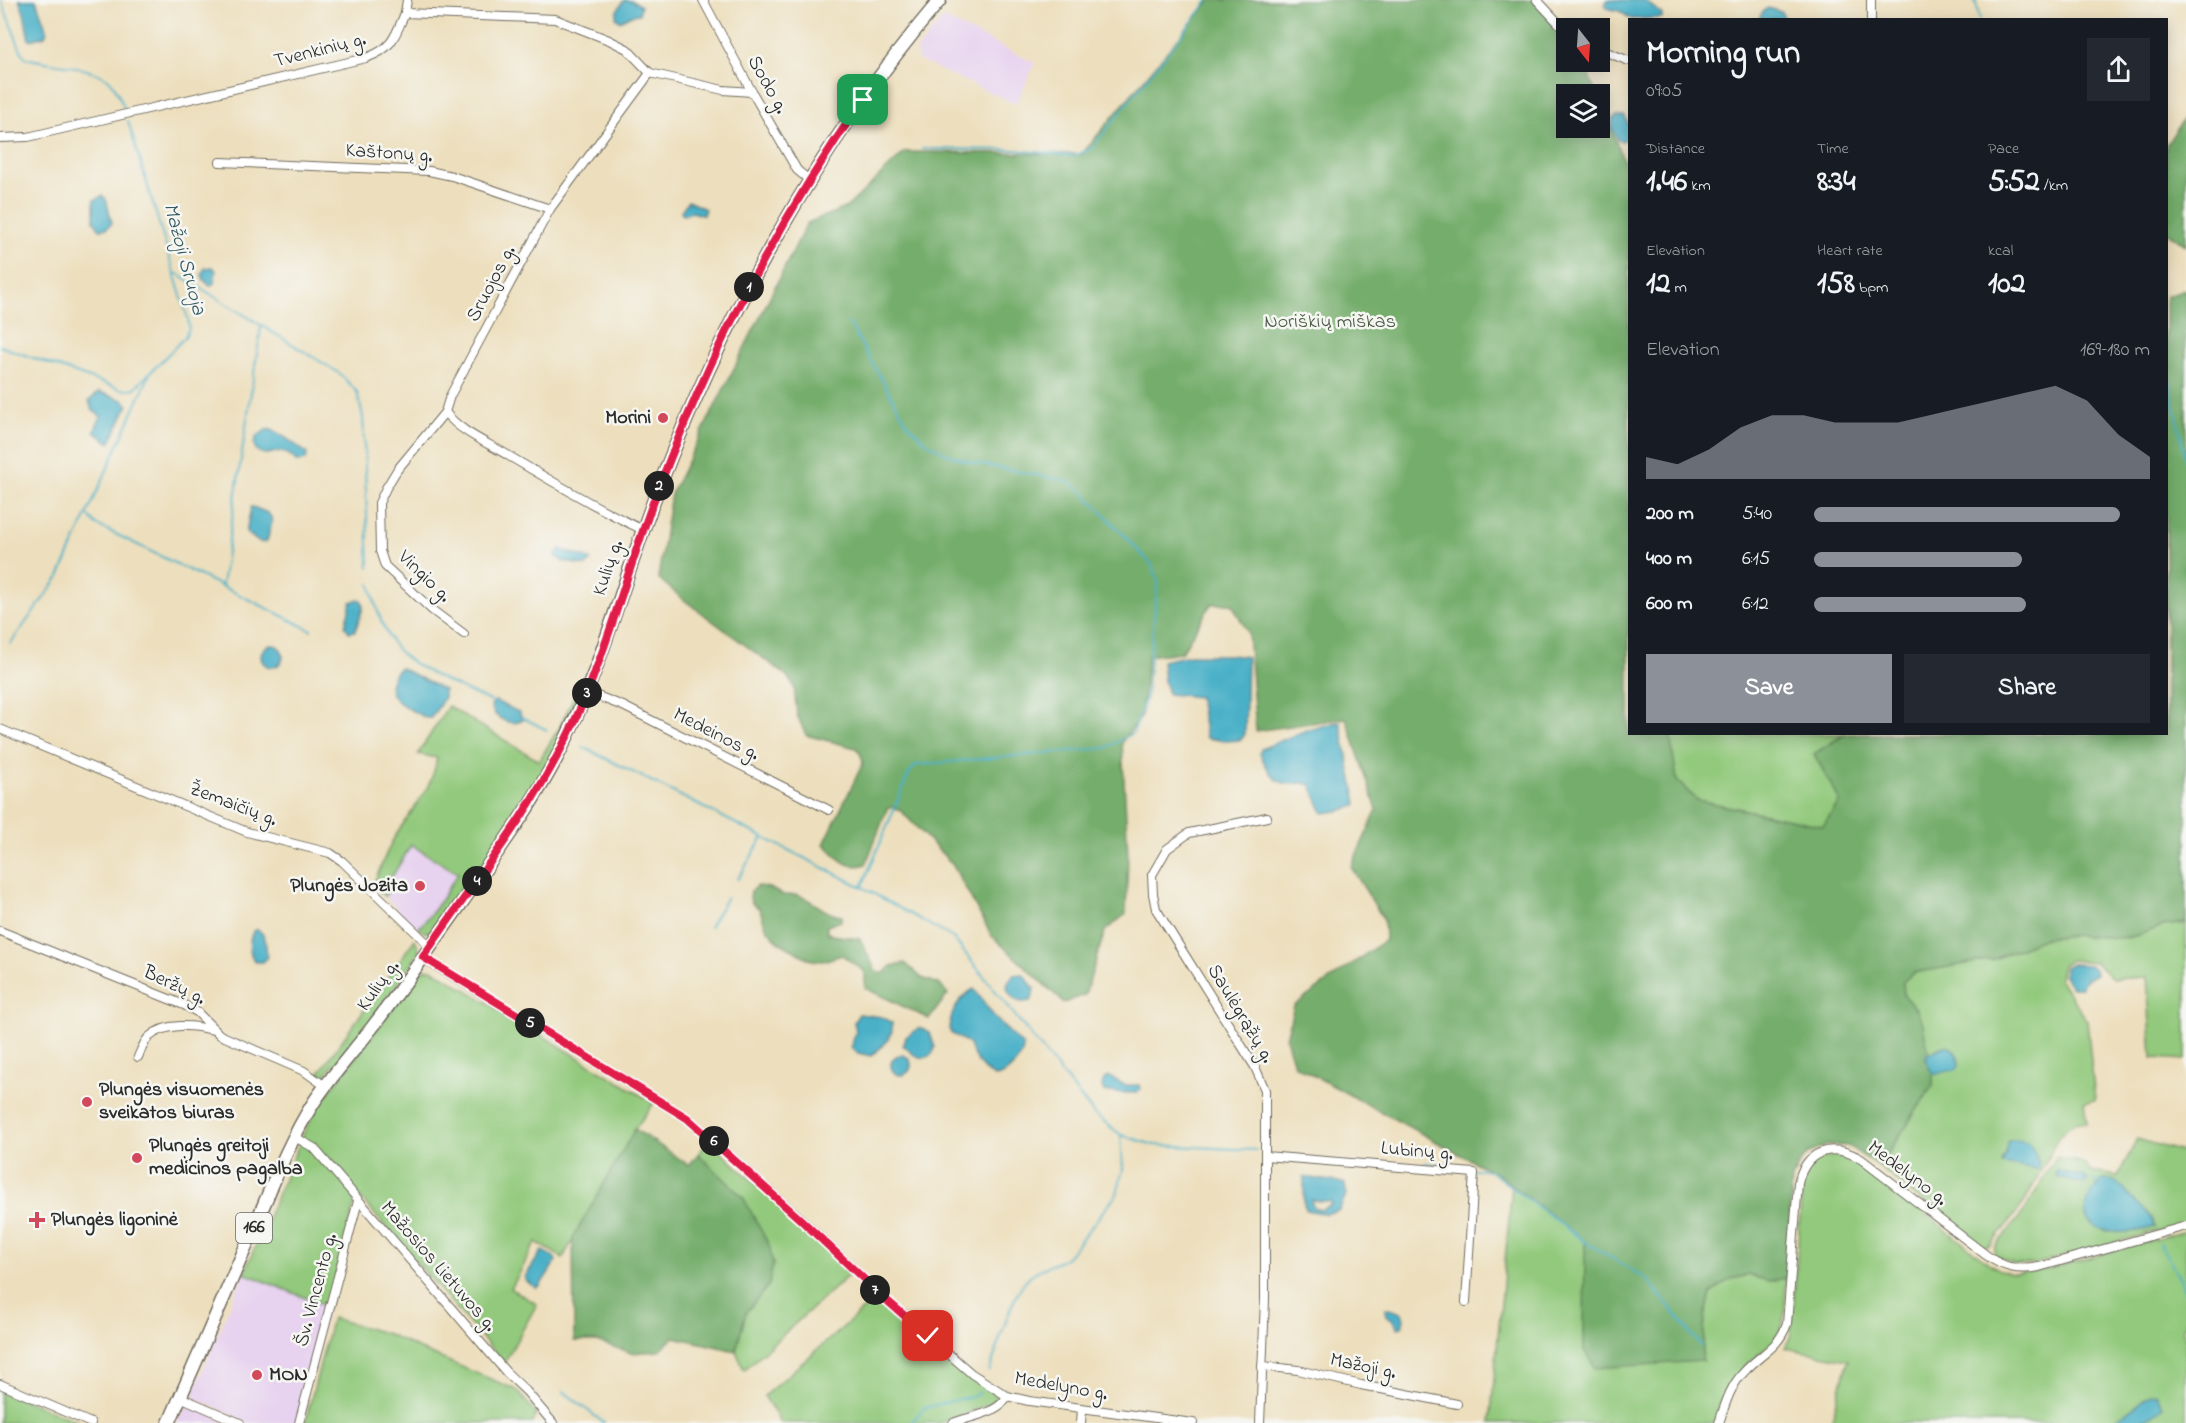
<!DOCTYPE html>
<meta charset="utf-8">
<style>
:root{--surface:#171b24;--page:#242831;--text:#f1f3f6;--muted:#9ea1a6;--accent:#8c9099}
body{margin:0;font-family:"Indie Flower",sans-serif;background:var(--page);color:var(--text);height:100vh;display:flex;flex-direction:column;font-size:22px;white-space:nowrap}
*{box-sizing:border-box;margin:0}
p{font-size:20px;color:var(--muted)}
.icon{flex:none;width:33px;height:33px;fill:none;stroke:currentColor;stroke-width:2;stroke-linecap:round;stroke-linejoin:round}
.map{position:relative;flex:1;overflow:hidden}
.side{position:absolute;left:1628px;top:18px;width:540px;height:717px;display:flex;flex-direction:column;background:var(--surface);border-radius:0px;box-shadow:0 3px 15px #0003}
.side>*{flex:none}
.needle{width:39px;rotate:163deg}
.tools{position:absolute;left:1556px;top:18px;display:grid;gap:12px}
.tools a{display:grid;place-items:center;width:54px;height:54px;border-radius:0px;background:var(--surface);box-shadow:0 3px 15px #0003;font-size:30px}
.pin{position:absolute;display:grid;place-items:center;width:51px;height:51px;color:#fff;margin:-26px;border-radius:12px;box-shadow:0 3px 9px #0006}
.km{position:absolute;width:30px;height:30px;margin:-15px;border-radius:50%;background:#222;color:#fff;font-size:16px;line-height:30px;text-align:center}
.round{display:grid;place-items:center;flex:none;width:63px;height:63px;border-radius:0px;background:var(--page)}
.headline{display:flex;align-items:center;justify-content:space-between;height:102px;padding:0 18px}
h1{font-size:33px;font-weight:700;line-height:45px}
.stats{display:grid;grid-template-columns:repeat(3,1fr);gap:9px;height:102px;padding:6px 18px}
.stats div{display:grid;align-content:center}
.stats b{font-size:30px;font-weight:700}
.stats small{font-size:16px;font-weight:400}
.stats p{font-size:16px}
.chart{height:168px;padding:12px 18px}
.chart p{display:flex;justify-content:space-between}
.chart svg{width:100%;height:108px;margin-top:6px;fill:var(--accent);opacity:.7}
.action{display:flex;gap:12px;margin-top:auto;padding:12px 18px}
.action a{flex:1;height:69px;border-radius:0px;background:var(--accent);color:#fff;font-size:24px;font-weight:700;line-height:69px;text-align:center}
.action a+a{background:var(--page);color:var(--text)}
ul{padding:0 18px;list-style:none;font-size:20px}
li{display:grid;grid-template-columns:96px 72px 1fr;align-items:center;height:45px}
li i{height:15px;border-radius:8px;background:var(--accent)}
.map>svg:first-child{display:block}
.built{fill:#e7d2ef}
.green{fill:#92c97c;stroke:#5e7a54;stroke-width:1.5;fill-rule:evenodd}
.forest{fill:#75ad6c;stroke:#506c4c;stroke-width:1.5}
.water{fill:#48b0c7;stroke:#3a6e79;stroke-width:1.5;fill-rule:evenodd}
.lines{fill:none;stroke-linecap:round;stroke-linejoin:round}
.stream{stroke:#48b0c7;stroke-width:2}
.minor-casing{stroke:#6f6a5e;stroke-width:10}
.primary-casing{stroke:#6f6a5e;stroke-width:15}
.minor{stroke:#fff;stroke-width:8}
.primary{stroke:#fff;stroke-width:12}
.route-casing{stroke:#fff;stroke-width:12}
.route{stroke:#e11d48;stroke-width:8}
.poi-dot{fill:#d1495b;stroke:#f6f6f2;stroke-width:2}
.labels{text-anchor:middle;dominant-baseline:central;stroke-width:5;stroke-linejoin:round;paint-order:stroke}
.shield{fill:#f6f6f2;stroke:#686867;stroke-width:1.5}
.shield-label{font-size:18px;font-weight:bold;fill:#2b2b2b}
.street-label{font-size:20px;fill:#2b2b2b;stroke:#f6f6f2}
.park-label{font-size:20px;fill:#4a5a43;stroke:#f6f6f2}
.poi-label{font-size:20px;font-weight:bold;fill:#2b2b2b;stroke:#f6f6f2;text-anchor:start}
.water-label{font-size:21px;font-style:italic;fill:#355a62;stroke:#f6f6f2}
</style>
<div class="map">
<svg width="2186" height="1423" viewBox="0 0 2186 1423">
<rect width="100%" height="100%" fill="#f6f6f2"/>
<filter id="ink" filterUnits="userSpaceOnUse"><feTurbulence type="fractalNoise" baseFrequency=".0167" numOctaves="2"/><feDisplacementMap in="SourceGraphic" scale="12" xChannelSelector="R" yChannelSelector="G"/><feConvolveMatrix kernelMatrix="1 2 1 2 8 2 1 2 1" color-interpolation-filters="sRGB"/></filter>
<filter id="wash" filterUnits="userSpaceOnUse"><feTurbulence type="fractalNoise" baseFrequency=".008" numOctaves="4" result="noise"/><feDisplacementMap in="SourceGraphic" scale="24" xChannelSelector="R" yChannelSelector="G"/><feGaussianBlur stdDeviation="1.35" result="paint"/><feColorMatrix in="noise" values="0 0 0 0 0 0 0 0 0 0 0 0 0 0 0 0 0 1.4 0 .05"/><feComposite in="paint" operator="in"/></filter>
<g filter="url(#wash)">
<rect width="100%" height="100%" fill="#eddfbd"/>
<!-- built -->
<g class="built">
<path d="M943,18L1035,63L1016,104L918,60L917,50Z"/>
<path d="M411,845L459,873L436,908L417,930L385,896L389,887L387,885Z"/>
<path d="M244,1273L328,1307L296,1423H249L196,1399L194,1395V1391Z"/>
<path d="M188,1407L195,1409L228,1423H176L180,1416Z"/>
</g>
<!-- green -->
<g class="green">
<path d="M577,690L580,694L574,713L527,801L434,932H424L419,928L436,908L458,873L411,845L387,885L390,887L385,896L373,885C381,868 387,848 397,833C413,808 433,788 437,758L418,754L448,706L539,761L559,728Z"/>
<path d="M1670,734H1842V736L1814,754L1840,801L1823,826L1697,800L1677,781Z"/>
<path d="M2186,923V1060L2152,1058L2147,977L2112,979L2095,962L2071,960L2062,965L2059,979L2087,1020L2095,1100L2084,1102L2087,1123L2077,1122L2067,1127L2058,1138L2024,1203L1990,1246L1982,1247L1978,1245L1879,1167L1933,1085V1073H1941L1949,1069L1951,1047C1943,1043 1937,1050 1929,1053L1916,1010L1904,996L1903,982L1913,973L1994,959L2044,938L2076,935L2119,938L2135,936L2163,926ZM2012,1140L2021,1141L2031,1149L2039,1163L2035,1170L2002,1161L2006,1154L2007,1142Z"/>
<path d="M415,939L419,949L418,954L385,1004L336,1065L334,1064L324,1076L318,1074Z"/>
<path d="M425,969H432L654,1103L635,1129L563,1258L536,1242L511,1289L537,1304L504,1363L357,1194L328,1307L244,1273L305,1130L317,1108L420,972Z"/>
<path d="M2137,1139L2186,1153V1223L2036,1264H2014L1994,1255L1995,1247L2026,1209L2055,1157L2083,1163L2091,1172L2118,1176ZM2111,1180C2120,1184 2122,1189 2129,1196C2139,1206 2151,1212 2154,1227Z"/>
<path d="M709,1141L852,1272L744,1370L736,1351L746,1312L769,1285L698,1154Z"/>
<path d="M1834,1155L1845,1157L1860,1163L1990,1264L2000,1270L2012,1273L2045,1270L2186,1231V1324L2183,1328L2186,1339V1423H2140L2159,1410L2151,1394L2112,1423H1831L1848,1360L1785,1348L1790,1337L1792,1324L1803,1174L1816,1160Z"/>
<path d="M1512,1186L1585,1242L1584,1350L1702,1361L1705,1317L1711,1293L1731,1279L1748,1275L1769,1281L1786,1278C1785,1293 1787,1315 1781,1329C1773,1347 1754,1356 1742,1369C1727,1385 1721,1403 1714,1423H1490Z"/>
<path d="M878,1297L963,1371L998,1395L990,1404L941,1423H781L764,1396Z"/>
<path d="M332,1318L388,1334L426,1352L517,1390L536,1414L533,1423H305Z"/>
<path d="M0,1390L81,1423H0Z"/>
</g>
<!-- forest -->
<g class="forest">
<path d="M1210,0H1533L1566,33V62H1584L1596,94H1566V128H1599V101L1629,173V734H1670L1677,781L1697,800L1823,826L1840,801L1814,754L1842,736V734H2166V296L2186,290V923L2163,926L2135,936L2119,938L2076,935L2045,938L1994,959L1913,973L1903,982L1904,996L1916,1010L1922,1021L1929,1053L1926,1059L1933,1073V1085L1879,1167L1848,1146L1828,1145L1809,1153L1799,1164L1792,1179L1786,1278L1769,1281L1748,1275L1731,1279L1711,1293L1705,1317L1702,1361L1595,1368L1584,1350L1585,1242L1500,1176L1294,1065L1286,1038L1294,1006L1385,940L1384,920L1351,867L1377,810L1346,718L1256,731L1248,633L1232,604H1211L1182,652L1148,656L1141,717L1122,742L1128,855L1126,914L1105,931L1085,995L1064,1003L992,936L952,864L900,810L892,807L887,809L866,864C845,871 838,857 824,844L863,763L861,755L856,748L806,735L797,715L794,686L787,676L684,600L658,578L671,494L807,223L847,207L905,152L1082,154Z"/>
<path d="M2186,115V245L2166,232V145Z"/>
<path d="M757,886C774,887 771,891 784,895C788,896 793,894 798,895C813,900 826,915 842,916L841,921L827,926V932L832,935L860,939L876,971L883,974L891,966L905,963L922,978L939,984L948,994L929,1019L865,988V972L842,955L823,961L811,960L780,943L767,929L759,908C750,904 749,900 751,891Z"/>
<path d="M635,1129L689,1165L698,1154L743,1197L769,1245L773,1264L769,1285L746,1312L736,1351L674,1337L659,1351L631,1353L596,1341H574L573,1238Z"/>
</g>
<!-- water -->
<g class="water">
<path d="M19,0H36L47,31L45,36L29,40L24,13Z"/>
<path d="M624,0C631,0 636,2 641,6L639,14L631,15L620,21L616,18L617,11Z"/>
<path d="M1607,0H1644L1662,14V18L1631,19L1619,11L1607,8L1605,4Z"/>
<path d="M1768,8L1781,12L1785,19H1759L1763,11Z"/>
<path d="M1617,116H1625L1629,128L1628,138L1622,141L1618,140L1612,128V119Z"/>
<path d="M103,196L106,199L112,223L107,228L100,229L94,221V200Z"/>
<path d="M688,201L705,209L703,215L692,212L683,215L681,211Z"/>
<path d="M213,267L216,271L214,283L210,286L204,280L202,275L205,268Z"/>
<path d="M99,392L123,400L128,405L110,443L94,432L101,416L92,410L89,401Z"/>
<path d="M270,429L283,436L307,453L306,460L298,462C294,460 291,455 286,453C275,448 269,459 257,451L254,445L256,437L266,430Z"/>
<path d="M251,507H253L268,513L271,517L272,522L267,541L264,543L257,541L246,532Z"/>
<path d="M560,549L590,559L591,561L586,566L562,561L555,556Z"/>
<path d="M359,599L362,601L363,608L355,631L349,632L345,626L351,602Z"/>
<circle cx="272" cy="656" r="11"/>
<path d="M1190,655H1231L1247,657L1245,734L1241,740L1226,741L1206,738L1199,697L1168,694L1164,681L1162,661Z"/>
<path d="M401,668L444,690V698L431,718H426C412,710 383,700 392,679C395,673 395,671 401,668Z"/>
<path d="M495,701L519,712L523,720C512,727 494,719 491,706Z"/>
<path d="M1337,722H1340L1357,803L1356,806L1338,811L1323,813L1311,785C1305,782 1300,783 1293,784C1273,785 1267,768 1260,754L1261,749L1304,731Z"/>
<path d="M254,930H258C267,935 266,948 267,958L263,962H255C248,952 248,940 254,930Z"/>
<path d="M2071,964L2089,965L2095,969L2096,974L2086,979L2081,987H2071L2064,976L2065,967Z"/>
<path d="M1023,974L1034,988L1032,1000C1020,1005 1012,1000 1007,988L1008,982L1013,975Z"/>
<path d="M974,989L996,1019L1023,1046C1024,1059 1007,1075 995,1077C981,1070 974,1058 968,1043L951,1033L949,1029C950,1014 960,996 974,989Z"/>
<path d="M859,1014L882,1017L892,1023C895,1037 881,1048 871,1056L858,1053L851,1048L856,1031L854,1022Z"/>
<path d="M919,1028L929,1032L935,1047L932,1054C921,1063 912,1054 903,1045L906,1037Z"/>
<path d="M1946,1045C1955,1049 1959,1056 1959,1066L1955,1070C1946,1070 1941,1075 1933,1073L1928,1066L1926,1055Z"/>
<circle cx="901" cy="1065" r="10"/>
<path d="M1108,1076L1125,1085H1139L1140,1090L1137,1093L1104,1092C1100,1087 1103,1079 1108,1076Z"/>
<path d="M2012,1140C2016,1141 2023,1140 2027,1142C2033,1146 2040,1163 2038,1170L2002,1164L2006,1154L2007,1142Z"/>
<path d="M2058,1171L2085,1177L2088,1180L2084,1184L2057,1178L2056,1172Z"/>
<path d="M1304,1177L1345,1183L1346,1195L1339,1210L1326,1214L1306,1210L1304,1204ZM1312,1200L1331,1202L1332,1204L1321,1210L1315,1208L1312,1204Z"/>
<path d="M2102,1180C2107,1180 2111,1180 2116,1182C2122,1186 2125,1192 2130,1197C2140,1206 2151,1213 2154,1227C2116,1240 2056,1230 2102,1180Z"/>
<path d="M542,1251L554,1257L556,1261L540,1286L536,1288L525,1280V1277Z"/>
<path d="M1386,1308L1402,1313L1404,1319L1402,1327L1398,1328L1393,1320L1386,1315Z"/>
<path d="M2156,1393L2163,1406C2148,1423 2133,1423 2112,1423L2151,1394Z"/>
</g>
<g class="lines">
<!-- stream -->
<g class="stream">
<path d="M1,0L22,53L26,58C47,64 96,66 111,82C117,89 120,99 124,107"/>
<path d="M1975,0L1980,20"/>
<path d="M922,149L1016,150L1073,156L1091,149L1209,0"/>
<path d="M176,273L339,373L357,392L363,417L369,567"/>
<path d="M849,323L907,423L926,442L949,455L974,463L1067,481L1084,493L1152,565L1158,581L1146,697L1133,733L1106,748L916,765L909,773L862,887"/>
<path d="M0,346L120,389L128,390L135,388L185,337L189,328L188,319L128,121"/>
<path d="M2166,363L2186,462"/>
<path d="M88,515L95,524L311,630"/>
<path d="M370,584C376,607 382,629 396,648C412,669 469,691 494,703"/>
<path d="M222,585L261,327"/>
<path d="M10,644L59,577L149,376"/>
<path d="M523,718L547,730"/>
<path d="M583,747L862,887L953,938L1094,1114L1121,1135L1123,1169L1117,1194L1068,1256C1058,1265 1042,1266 1031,1275C1012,1290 998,1347 989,1372"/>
<path d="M738,879L763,837"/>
<path d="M709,927L727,897"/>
<path d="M1121,1135L1154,1145L1256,1150"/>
<path d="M1425,1163L1490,1171L1585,1242L1647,1279L1701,1346"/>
<path d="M2094,1181L2100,1182"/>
<path d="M2159,1243L2180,1278L2186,1295"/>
<path d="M563,1391L604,1423"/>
<path d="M911,1423L924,1408L976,1395L980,1392"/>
</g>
</g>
</g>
<g filter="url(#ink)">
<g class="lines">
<!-- minor casing -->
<g class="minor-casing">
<g id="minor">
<path d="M703,0L752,92L797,170L809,180"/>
<path d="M1537,0L1566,31"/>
<path d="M405,13L407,0"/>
<path d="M1871,20V0"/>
<path d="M1599,49L1629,61"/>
<path d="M0,138L28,137L49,132L366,58C392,49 395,37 405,13L555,19L609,40L627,49L650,73"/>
<path d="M220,162L429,171L452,176L550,209"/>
<path d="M445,412L397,470L386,488L379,503L380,551L385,566L432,610L464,634"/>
<path d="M643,530C597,508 553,482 509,456C488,443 460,432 445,412L450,396L550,209L650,73L723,90L752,92"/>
<path d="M587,692L623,706L829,810"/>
<path d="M0,729L247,832L330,853L342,861L430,946"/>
<path d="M0,931L184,1005L197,1012L220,1035L304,1071L325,1086"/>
<path d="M423,958L687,1118L802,1220L884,1298L972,1374L1007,1396L1029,1401L1193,1423"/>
<path d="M138,1057C141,1051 144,1041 149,1037C166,1022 194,1025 213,1030"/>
<path d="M295,1137L314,1148L506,1372L526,1391L553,1423"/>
<path d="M1265,1156L1474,1173L1466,1302"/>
<path d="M1262,1366L1298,1370L1361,1385L1457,1404"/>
<path d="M0,1384L91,1423"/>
<path d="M180,1397L240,1423"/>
<path d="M299,1423L358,1201"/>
<path d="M953,1423C970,1416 999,1414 1007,1396"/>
<path d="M1081,1423L1082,1409"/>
<path d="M1260,1423L1265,1299V1090L1255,1067L1156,909L1153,894L1152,875L1167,849L1189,833L1267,817"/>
<path d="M1719,1423C1725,1405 1730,1386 1744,1372C1760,1354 1778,1349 1787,1324L1798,1183C1806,1150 1832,1142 1861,1159L1986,1255C2004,1268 2018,1271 2039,1267L2186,1226"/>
</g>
</g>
<!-- primary casing -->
<g class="primary-casing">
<path id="primary" d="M169,1423C198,1358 226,1293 254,1228C272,1186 289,1141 314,1102C332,1075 354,1051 374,1025C404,986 431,945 460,905C494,856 531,808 558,755C602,670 624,576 659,487C726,313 819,143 940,0"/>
</g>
<!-- minor -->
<use href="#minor" class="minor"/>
<!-- primary -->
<use href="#primary" class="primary"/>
</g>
</g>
<g class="lines" filter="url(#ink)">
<!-- route casing -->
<g class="route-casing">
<path id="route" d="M863,100C779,219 711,351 659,487C627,568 607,655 569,733C530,814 473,883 423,957L687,1118L801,1220L884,1298L928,1336"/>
</g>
<!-- route -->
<use href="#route" class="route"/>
</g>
<!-- markers -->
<g class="poi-dot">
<circle cx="663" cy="418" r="6"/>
<circle cx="420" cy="886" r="6"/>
<circle cx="87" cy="1102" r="6"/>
<circle cx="137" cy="1158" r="6"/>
<path d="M34 1211h6v6h6v6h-6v6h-6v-6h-6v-6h6z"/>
<circle cx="257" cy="1375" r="6"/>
</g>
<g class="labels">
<!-- shield labels -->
<rect class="shield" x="236" y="1213" width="36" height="30" rx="4.5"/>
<g class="shield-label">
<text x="254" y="1228">166</text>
</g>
<!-- street labels -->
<g class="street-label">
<text transform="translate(320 51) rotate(-14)">Tvenkinių g.</text>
<text transform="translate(767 85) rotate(61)">Sodo g.</text>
<text transform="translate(389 154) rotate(4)">Kaštonų g.</text>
<text transform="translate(492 284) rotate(-62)">Sruojos g.</text>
<text transform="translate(609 568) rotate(-71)">Kulių g.</text>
<text transform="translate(424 577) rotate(44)">Vingio g.</text>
<text transform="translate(716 735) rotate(27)">Medeinos g.</text>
<text transform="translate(233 805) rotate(21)">Žemaičių g.</text>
<text transform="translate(174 986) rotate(26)">Beržų g.</text>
<text transform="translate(379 986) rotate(-54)">Kulių g.</text>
<text transform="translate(1240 1014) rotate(59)">Saulėgrąžų g.</text>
<text transform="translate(1417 1152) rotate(5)">Lubinų g.</text>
<text transform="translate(1907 1174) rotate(37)">Medelyno g.</text>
<text transform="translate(438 1267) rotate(49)">Mažosios Lietuvos g.</text>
<text transform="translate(317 1290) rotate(-75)">Šv. Vincento g.</text>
<text transform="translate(1363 1367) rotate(12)">Mažoji g.</text>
<text transform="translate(1061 1387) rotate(10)">Medelyno g.</text>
</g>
<!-- park labels -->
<g class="park-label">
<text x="1330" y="322">Noriškių miškas</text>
</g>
<!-- poi labels -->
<g class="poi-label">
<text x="651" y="418" text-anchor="end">Morini</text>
<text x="408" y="886" text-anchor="end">Plungės Jozita</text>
<text x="99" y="1090">Plungės visuomenės<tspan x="99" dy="23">sveikatos biuras</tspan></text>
<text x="149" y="1146">Plungės greitoji<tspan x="149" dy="23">medicinos pagalba</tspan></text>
<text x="51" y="1220">Plungės ligoninė</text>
<text x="269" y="1375">MON</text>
</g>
<!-- water labels -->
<g class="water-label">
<text transform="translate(184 259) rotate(75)">Mažoji Sruoja</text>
</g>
</g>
</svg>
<div class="tools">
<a><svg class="needle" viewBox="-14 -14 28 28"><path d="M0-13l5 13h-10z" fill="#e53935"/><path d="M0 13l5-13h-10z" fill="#9ea1a6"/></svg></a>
<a><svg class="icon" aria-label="layers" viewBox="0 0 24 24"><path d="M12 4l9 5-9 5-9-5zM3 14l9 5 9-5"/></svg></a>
</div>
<div class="pin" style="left:863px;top:100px;background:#1e9e55"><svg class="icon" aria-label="arrive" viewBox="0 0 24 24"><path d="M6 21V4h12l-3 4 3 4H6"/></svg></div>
<div class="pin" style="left:928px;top:1336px;background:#d93025"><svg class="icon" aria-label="check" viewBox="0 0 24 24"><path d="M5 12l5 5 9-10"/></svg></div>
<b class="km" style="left:749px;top:287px">1</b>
<b class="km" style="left:659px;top:486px">2</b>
<b class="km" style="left:587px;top:693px">3</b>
<b class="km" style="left:477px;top:881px">4</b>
<b class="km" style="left:530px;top:1023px">5</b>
<b class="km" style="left:714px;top:1141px">6</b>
<b class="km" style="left:875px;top:1290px">7</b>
<section class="side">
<div class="headline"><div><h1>Morning run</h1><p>09:05</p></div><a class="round"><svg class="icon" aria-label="share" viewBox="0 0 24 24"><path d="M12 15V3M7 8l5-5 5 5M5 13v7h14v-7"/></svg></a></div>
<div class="stats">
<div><p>Distance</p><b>1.46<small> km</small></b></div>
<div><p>Time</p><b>8:34</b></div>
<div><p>Pace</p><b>5:52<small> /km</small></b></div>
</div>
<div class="stats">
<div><p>Elevation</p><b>12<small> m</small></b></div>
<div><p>Heart rate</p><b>158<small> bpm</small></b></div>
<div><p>kcal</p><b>102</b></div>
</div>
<div class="chart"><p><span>Elevation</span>169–180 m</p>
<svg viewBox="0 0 160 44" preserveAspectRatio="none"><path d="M0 44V35L10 38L20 32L30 23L40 18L50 18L60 21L70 21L80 21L90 18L100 15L110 12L120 9L130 6L140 12L150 26L160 35V44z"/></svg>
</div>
<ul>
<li><b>200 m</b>5:40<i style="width:91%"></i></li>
<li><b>400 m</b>6:15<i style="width:62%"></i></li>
<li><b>600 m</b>6:12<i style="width:63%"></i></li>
</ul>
<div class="action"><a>Save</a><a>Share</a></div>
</section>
</div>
